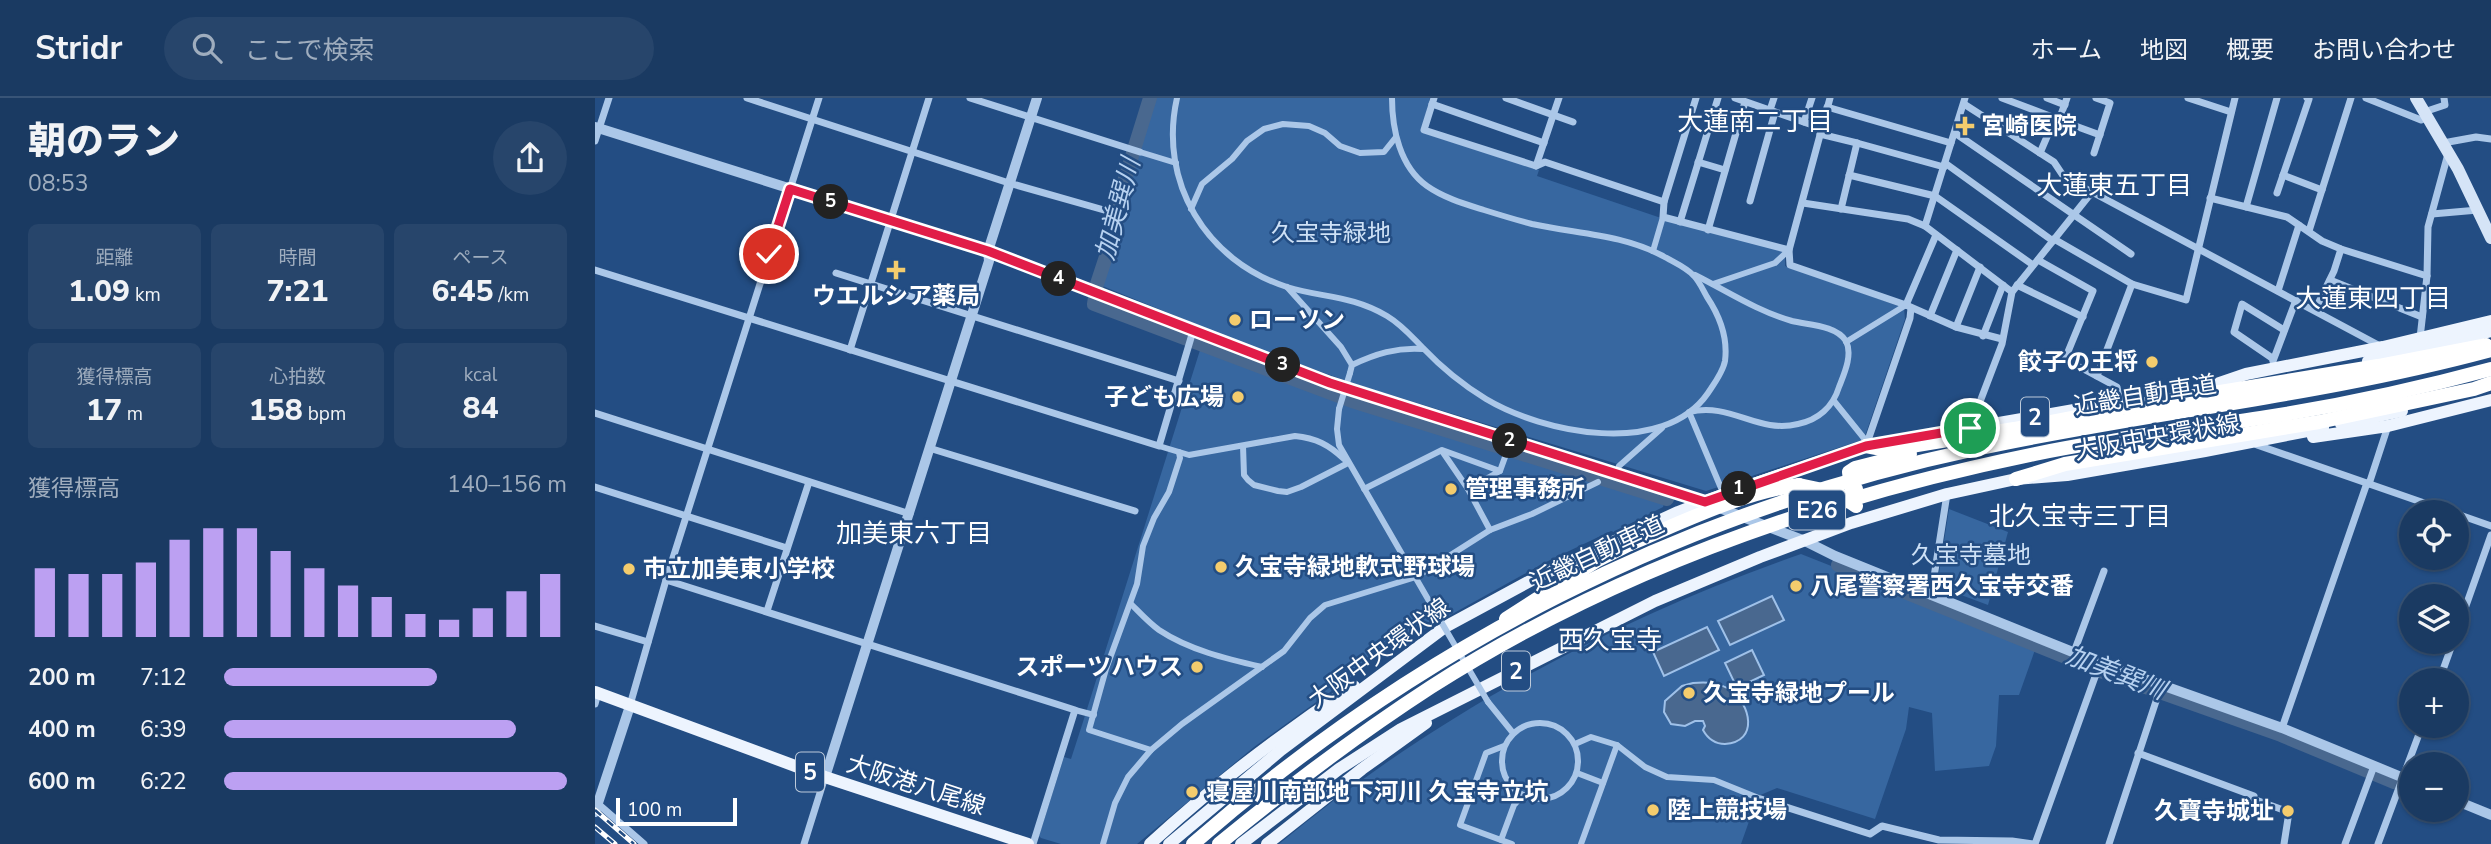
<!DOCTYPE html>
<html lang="ja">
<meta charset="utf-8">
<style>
:root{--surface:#1a3a62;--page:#27456b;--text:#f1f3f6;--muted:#9fadbe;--line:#385477;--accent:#bca0f2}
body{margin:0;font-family:"Nunito Sans","Noto Sans JP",sans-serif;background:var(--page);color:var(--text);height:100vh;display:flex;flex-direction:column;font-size:26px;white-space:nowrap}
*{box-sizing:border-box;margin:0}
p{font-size:23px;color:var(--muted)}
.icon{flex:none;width:38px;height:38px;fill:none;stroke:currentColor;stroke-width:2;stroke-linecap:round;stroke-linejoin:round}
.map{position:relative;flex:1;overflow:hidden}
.panel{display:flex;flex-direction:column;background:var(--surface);width:595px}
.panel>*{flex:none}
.buttons{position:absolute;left:1804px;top:402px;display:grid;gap:14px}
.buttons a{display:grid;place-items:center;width:70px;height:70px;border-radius:50%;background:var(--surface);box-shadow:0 2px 5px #0004,0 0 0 2px var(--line);font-size:35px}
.scale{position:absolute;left:21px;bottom:18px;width:121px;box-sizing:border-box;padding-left:7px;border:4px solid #fff;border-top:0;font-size:19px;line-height:24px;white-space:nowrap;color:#fff;-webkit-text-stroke:5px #234d83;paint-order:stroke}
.pin{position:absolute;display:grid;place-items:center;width:60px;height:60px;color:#fff;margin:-30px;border:4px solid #fff;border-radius:50%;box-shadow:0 2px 7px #0007}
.km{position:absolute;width:35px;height:35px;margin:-18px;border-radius:50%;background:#222;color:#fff;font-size:19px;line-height:35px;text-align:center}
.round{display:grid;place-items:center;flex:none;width:74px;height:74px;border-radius:37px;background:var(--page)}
.summary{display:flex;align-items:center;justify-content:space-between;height:119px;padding:0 28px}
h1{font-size:38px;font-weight:800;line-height:52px}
.figures{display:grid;grid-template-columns:repeat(3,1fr);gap:10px;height:119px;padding:7px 28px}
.figures div{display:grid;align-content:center;border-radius:10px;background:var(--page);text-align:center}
.figures b{font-size:30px;font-weight:800}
.figures small{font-size:19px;font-weight:400}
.figures p{font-size:19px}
.chart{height:196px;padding:14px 28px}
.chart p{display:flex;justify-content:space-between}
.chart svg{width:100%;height:126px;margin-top:7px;stroke:var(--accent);stroke-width:6}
ul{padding:0 28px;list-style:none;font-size:23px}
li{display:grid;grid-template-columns:112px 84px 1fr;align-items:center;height:52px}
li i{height:18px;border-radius:9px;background:var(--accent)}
header{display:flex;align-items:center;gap:42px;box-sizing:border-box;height:98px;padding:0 35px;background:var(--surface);border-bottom:2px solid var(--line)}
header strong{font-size:33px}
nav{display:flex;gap:38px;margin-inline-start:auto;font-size:24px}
.search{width:490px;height:63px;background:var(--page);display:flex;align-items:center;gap:18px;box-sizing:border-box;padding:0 24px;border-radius:38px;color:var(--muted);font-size:26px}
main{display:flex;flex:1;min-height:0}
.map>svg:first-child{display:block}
.green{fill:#3767a0}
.water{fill:#49688f;stroke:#9fc1e9;stroke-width:2}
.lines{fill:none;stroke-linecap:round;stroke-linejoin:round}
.river{stroke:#49688f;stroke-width:14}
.pedestrian{stroke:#abc7e8;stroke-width:6}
.minor{stroke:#abc7e8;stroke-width:7}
.tertiary{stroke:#abc7e8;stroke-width:10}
.secondary{stroke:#d5e4f7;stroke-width:12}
.primary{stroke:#edf4fe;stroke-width:12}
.motorway{stroke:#fff;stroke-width:14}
.rail-casing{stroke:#fff;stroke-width:5}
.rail{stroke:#234d83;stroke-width:2.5;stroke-dasharray:8;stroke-linecap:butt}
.pedestrian-bridge{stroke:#abc7e8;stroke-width:6}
.motorway-bridge{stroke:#fff;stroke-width:14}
.route-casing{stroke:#fff;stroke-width:14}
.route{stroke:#e11d48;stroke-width:9}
.poi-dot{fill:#f4cc6d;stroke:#234d83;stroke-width:2.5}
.labels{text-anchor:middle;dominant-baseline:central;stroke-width:5;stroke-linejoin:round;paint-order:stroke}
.shield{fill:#234d83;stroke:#bdcada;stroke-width:2}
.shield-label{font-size:23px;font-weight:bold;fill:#fff}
.poi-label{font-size:24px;font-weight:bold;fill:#fff;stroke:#234d83;text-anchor:start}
.park-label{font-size:24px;fill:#cee1f6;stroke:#234d83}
.street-label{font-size:24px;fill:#fff;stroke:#234d83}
.neighbourhood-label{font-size:26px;fill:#fff;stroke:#234d83}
.water-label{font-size:26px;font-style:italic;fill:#b6d1f0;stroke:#234d83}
</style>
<header>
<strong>Stridr</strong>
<div class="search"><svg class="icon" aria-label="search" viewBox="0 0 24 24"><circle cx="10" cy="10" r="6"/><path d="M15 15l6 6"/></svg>ここで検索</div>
<nav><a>ホーム</a><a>地図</a><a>概要</a><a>お問い合わせ</a></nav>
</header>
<main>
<section class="panel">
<div class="summary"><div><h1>朝のラン</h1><p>08:53</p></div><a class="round"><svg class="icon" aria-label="share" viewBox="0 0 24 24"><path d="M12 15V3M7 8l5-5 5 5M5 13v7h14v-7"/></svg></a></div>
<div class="figures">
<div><p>距離</p><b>1.09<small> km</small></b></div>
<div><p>時間</p><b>7:21</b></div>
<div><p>ペース</p><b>6:45<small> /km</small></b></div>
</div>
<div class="figures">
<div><p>獲得標高</p><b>17<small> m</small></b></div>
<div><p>心拍数</p><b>158<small> bpm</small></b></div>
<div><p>kcal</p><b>84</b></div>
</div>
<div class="chart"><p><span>獲得標高</span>140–156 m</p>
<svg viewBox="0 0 160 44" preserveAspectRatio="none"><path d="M5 44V20M15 44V22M25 44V22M35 44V18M45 44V10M55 44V6M65 44V6M75 44V14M85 44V20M95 44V26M105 44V30M115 44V36M125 44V38M135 44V34M145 44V28M155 44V22"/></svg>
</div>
<ul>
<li><b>200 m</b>7:12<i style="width:62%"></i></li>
<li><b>400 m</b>6:39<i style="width:85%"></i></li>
<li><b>600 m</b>6:22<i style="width:100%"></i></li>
</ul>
</section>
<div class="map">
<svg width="1896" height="746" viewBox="0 0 1896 746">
<rect width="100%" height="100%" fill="#234d83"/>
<!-- green -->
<g class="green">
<path d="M558,0H835L826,34L944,72L942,78L1069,121L1190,153V168L1309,210L1310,221L1270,338L1267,342L1111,393L760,286L654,248L505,187L523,130L530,88Z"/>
<path d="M606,249L755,304L1070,402L1068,409L1019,434L1016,433L951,464L796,550L659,649L542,746H466L446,740L444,738L469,659L476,661L487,627Z"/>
<path d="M1354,411L1413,434L1393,507L1342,488Z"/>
<path d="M1206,456L1441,549L1424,597H1404L1401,648L1394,668L1340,673L1337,615L1314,609L1311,631L1280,721L1182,690L1163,698L1146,746H684C837,619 1018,521 1206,456Z"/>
</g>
<!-- water -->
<g class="water">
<path d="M1177,498L1189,522L1135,547L1123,523Z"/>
<path d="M1112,529L1124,552L1069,578L1058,554Z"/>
<path d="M1157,552L1169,577L1142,590L1130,565Z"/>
<path d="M1098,585C1111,584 1124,584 1135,592C1156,606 1164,644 1130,646C1120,646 1113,641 1108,632L1110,628L1108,623H1100L1090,628L1076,626L1069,614L1070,603L1087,588Z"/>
</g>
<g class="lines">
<!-- river -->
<g class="river">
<path d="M555,0L528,87L521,128L502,186L499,206L757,303L1072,401"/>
<path d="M1243,467L1508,574L1686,637L1799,684"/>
</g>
<!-- pedestrian -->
<g class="pedestrian">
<path d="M582,0C563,84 611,163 692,189C728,200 756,197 792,218C807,227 816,238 828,250C847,270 868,287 891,301C948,335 1068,360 1113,295C1119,286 1128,274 1130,263C1133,240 1124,217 1112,199C1108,192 1104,183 1099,178C1091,169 1078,164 1068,158C1026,136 982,136 937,126C921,122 905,117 889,112C870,106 849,100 832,88C805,69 797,31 797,0"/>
<path d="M545,54L581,65"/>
<path d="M596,111L607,86L637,61L652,43L669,31L688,26L714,28L730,35L745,48L765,55L789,54L801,39"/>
<path d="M1058,153L1068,119"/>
<path d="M1100,177C1132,193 1162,213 1197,223C1213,227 1241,227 1251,243C1258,257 1249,276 1244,289C1238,309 1223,322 1203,326C1162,336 1137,304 1094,314L1126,390"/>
<path d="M1118,186L1180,165L1194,152"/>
<path d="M692,189L746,249L757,267"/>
<path d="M1251,244L1311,207"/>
<path d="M755,275L757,267C780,256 802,249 828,251"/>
<path d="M1239,303L1272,344"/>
<path d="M744,311L742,331L744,347L841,515"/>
<path d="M564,348L594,357L700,338C721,340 734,347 749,361"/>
<path d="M648,348L649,377L653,382L659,387L683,393L692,394L706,389L753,365"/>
<path d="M847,353L873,391L895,432"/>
<path d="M1024,368L1067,330"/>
<path d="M905,373L914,348"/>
<path d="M769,391L847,352L905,373L873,391"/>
<path d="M536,506C545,515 554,525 564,532C594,552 632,561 667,569"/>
<path d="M893,604L918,635"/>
<path d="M480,612L499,617"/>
<circle cx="945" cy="663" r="38"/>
<path d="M980,646L996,639L1022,647L1050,669L1072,679L1119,682L1166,701"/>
<path d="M909,648L891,655L865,727L917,746"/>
<path d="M556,652L494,632L511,571L542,486L548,448L559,420L574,394L585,360L584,354"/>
<path d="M982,675L1008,685"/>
<path d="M906,742L919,707L928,697"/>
<path d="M508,746L520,705L533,679L556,652L587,626L689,553L715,520L730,507L821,479L895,432L937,416L1003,384"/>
<path d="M986,746L1022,647"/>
</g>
<!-- minor -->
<g class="minor">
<path d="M152,0L414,85L509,112"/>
<path d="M375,0L545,54"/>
<path d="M839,0L829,32L941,68L950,64L1069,104"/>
<path d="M911,0L978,24"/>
<path d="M1101,0L1069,104L1068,119L1194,152"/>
<path d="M1140,0L1226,30"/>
<path d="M1235,0L1194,152L1195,167L1311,207L1361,229L1407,241"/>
<path d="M1370,0L1330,128L1417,194"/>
<path d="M1407,0L1460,20"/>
<path d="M1452,0L1470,7"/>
<path d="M1593,0L1636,14"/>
<path d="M1771,0L1826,22L1832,19"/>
<path d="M837,6L949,45"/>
<path d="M1369,6L1459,64L1469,79L1787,249"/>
<path d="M1232,9L1356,45"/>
<path d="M1175,12L1179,0"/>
<path d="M1829,14L1850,7L1849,0"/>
<path d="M1464,22L1505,37"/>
<path d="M1209,24L1217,0"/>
<path d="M1360,35L1536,156"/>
<path d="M1225,36L1262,45"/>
<path d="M0,43L14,0"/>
<path d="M1848,45L1881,39L1896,41"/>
<path d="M1445,55L1460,20L1464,22L1472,0"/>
<path d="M1499,55L1515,5L1501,0"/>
<path d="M1103,64L1130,72"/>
<path d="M1350,65L1458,143"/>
<path d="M941,68L964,0"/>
<path d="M1254,77L1340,98L1438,167"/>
<path d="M1688,77L1727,92"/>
<path d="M1682,95L1714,1L1712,0"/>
<path d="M1615,100L1692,119L1727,143L1746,151L1832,178"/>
<path d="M1155,103L1180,14"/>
<path d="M1208,105L1313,121L1330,128"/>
<path d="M1651,109L1682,0"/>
<path d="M1246,111L1262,45L1349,69"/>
<path d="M1837,116L1883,112"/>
<path d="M1085,124L1123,0"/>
<path d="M1113,132L1150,4"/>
<path d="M1714,133L1756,0"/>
<path d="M1459,141L1537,186L1591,202L1640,0"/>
<path d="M1443,162L1498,193L1470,261L1522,289L1525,304"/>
<path d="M0,172L564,348L598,233"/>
<path d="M241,175L584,283"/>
<path d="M1735,182L1827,219"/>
<path d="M1422,187L1488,219"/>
<path d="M1683,193L1704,127"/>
<path d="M1311,207L1341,137"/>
<path d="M1720,212L1739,173L1746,151"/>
<path d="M1335,218L1362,152"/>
<path d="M1361,229L1385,169"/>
<path d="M1388,238L1408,187"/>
<path d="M1825,240L1832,178L1833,129L1853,56"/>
<path d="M255,252L334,0"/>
<path d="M1677,260L1639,234L1647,206L1689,232"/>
<path d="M1678,263L1701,202"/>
<path d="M1502,278L1537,186"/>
<path d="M0,315L315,416"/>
<path d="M1375,330L1407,246L1417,194L1497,94"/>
<path d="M1662,347L1858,415"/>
<path d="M1271,348L1315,220L1316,210"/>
<path d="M334,350L540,413"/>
<path d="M1774,386L1793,328"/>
<path d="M0,389L192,450"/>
<path d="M1862,416L1896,428"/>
<path d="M71,482L480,612L438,746"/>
<path d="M1336,498L1352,396"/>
<path d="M172,513L214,384"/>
<path d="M0,528L53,544"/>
<path d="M1862,533L1896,437"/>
<path d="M1479,554L1509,473"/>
<path d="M1844,583L1858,544"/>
<path d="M0,606L3,595"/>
<path d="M35,607L71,482L224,0"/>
<path d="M1687,630L1772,385"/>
<path d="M1543,655L1659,698L1658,701L1694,714L1689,746"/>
<path d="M1166,701L1275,736L1287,728L1344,742L1417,743L1438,746"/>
<path d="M2,705L49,746"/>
<path d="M209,746L230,679"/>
<path d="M1440,746L1505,565"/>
<path d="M1514,746L1566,588"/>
<path d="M1750,746L1779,668"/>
<path d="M1783,746L1827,628"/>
</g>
<!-- tertiary -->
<g class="tertiary">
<path d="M0,29L393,153L735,285L1109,404L1210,443L1240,458L1505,565L1687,630L1816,683"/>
<path d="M230,679L394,163L393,153L442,0"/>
<path d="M1862,703L1896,717"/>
<path d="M0,714L35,608"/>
</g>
<!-- secondary -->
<path class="secondary" d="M1821,0L1863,71L1896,140"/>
<!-- primary -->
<g class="primary">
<path d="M1773,263L1896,233"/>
<path d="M1610,290L1651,276L1788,249L1896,223"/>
<path d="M1746,326L1807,313"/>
<path d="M1718,339L1793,328L1896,302"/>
<path d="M0,594L230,679L433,746"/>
<path d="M555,746C618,688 687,635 759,588"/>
<path d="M574,746L686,652L850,529L946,477L1083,414L1132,395L1271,348L1496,309"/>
<path d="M646,746L744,671L806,631L1060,503L1165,459L1256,425L1352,396L1421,381L1472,377L1610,353L1728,330"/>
<path d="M672,746L767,671L831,625"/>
</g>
<!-- motorway -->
<g class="motorway">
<path d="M1271,348L1292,352L1419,331L1533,309L1783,268L1891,247"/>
<path d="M1421,381L1470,366L1724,324L1879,291L1896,285"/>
<path d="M1204,387L1242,395L1261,408"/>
<path d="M1261,391L1256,389L1254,374L1260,370L1315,356"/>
<path d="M911,521L1001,463L1035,446"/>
</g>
<!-- rail casing -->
<g class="rail-casing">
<g id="rail">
<path d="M0,712L39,746"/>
<path d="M0,729L20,746"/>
</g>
</g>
<!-- rail -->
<use href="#rail" class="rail"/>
<!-- pedestrian-bridge -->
<g class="pedestrian-bridge">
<path d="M744,311L755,275"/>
<path d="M841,515L893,604"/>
</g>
<!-- motorway-bridge -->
<g class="motorway-bridge">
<path d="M1035,446C1088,424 1148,394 1204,387"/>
<path d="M598,746C823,549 1088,413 1381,351C1552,314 1726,298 1896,252"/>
<path d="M624,746C692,690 762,637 836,589C1019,472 1228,399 1440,356C1517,340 1595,331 1672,319C1748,307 1822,291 1896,271"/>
</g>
</g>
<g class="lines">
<!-- route casing -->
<g class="route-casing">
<path id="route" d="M174,156L195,91L393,153L735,285L1110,404L1271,348L1375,330"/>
</g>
<!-- route -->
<use href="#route" class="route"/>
</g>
<!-- markers -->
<g class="poi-dot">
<path d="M1366.5 17.5h7v7h7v7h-7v7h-7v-7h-7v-7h7z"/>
<path d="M297.5 161.5h7v7h7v7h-7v7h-7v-7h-7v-7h7z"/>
<circle cx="640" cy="222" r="7"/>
<circle cx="1557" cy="264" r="7"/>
<circle cx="643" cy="299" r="7"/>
<circle cx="856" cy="391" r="7"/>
<circle cx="626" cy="469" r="7"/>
<circle cx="34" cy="471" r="7"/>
<circle cx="1201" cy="488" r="7"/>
<circle cx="602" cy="569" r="7"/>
<circle cx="1094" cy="595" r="7"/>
<circle cx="597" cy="694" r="7"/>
<circle cx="1058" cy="712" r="7"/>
<circle cx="1693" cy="713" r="7"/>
</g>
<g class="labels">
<!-- shield labels -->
<g class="shield">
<rect x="1426" y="299.5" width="28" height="39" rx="5"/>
<rect x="1194" y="392.5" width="56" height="39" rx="5"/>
<rect x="907" y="553.5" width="28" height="39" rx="5"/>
<rect x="201" y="654.5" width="28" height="39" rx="5"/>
</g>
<g class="shield-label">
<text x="1440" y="319">2</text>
<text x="1222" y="412">E26</text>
<text x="921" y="573">2</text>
<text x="215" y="674">5</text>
</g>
<!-- poi labels -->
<g class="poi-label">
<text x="1386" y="28">宮崎医院</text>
<text x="301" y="198" text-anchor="middle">ウエルシア薬局</text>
<text x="654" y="222">ローソン</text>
<text x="1543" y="264" text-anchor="end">餃子の王将</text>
<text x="629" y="299" text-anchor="end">子ども広場</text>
<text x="870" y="391">管理事務所</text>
<text x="640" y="469">久宝寺緑地軟式野球場</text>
<text x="48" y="471">市立加美東小学校</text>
<text x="1215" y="488">八尾警察署西久宝寺交番</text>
<text x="588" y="569" text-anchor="end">スポーツハウス</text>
<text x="1108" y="595">久宝寺緑地プール</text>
<text x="611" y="694">寝屋川南部地下河川 久宝寺立坑</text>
<text x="1072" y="712">陸上競技場</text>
<text x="1679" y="713" text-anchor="end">久寶寺城址</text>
</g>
<!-- park labels -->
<g class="park-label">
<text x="736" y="135">久宝寺緑地</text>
<text x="1376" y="457">久宝寺墓地</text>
</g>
<!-- street labels -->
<g class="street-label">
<text transform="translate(1550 297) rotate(-9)">近畿自動車道</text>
<text transform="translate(1562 339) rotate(-10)">大阪中央環状線</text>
<text transform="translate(1002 455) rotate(-25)">近畿自動車道</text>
<text transform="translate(784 555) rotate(-36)">大阪中央環状線</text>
<text transform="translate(321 687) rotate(18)">大阪港八尾線</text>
</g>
<!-- neighbourhood labels -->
<g class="neighbourhood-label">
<text x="1160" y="23">大蓮南二丁目</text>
<text x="1519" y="87">大蓮東五丁目</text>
<text x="1778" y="200">大蓮東四丁目</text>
<text x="1485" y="418">北久宝寺三丁目</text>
<text x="319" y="435">加美東六丁目</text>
<text x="1015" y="542">西久宝寺</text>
</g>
<!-- water labels -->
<g class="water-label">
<text transform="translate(523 111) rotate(-75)">加美巽川</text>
<text transform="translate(1521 575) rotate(21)">加美巽川</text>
</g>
</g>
</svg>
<div class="buttons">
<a><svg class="icon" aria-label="locate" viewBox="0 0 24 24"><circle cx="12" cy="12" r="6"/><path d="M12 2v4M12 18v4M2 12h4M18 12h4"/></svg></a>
<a><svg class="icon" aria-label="layers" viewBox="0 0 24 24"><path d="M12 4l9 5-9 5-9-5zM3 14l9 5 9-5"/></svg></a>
<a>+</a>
<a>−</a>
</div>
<div class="scale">100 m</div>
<div class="pin" style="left:1375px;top:330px;background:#1e9e55"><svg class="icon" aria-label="arrive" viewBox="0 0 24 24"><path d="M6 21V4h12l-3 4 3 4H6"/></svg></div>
<div class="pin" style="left:174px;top:156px;background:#d93025"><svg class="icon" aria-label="check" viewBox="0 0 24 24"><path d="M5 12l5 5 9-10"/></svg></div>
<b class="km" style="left:1144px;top:391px">1</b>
<b class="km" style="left:915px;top:343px">2</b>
<b class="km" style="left:688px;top:267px">3</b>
<b class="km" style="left:464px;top:181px">4</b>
<b class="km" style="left:236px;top:104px">5</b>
</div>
</main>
